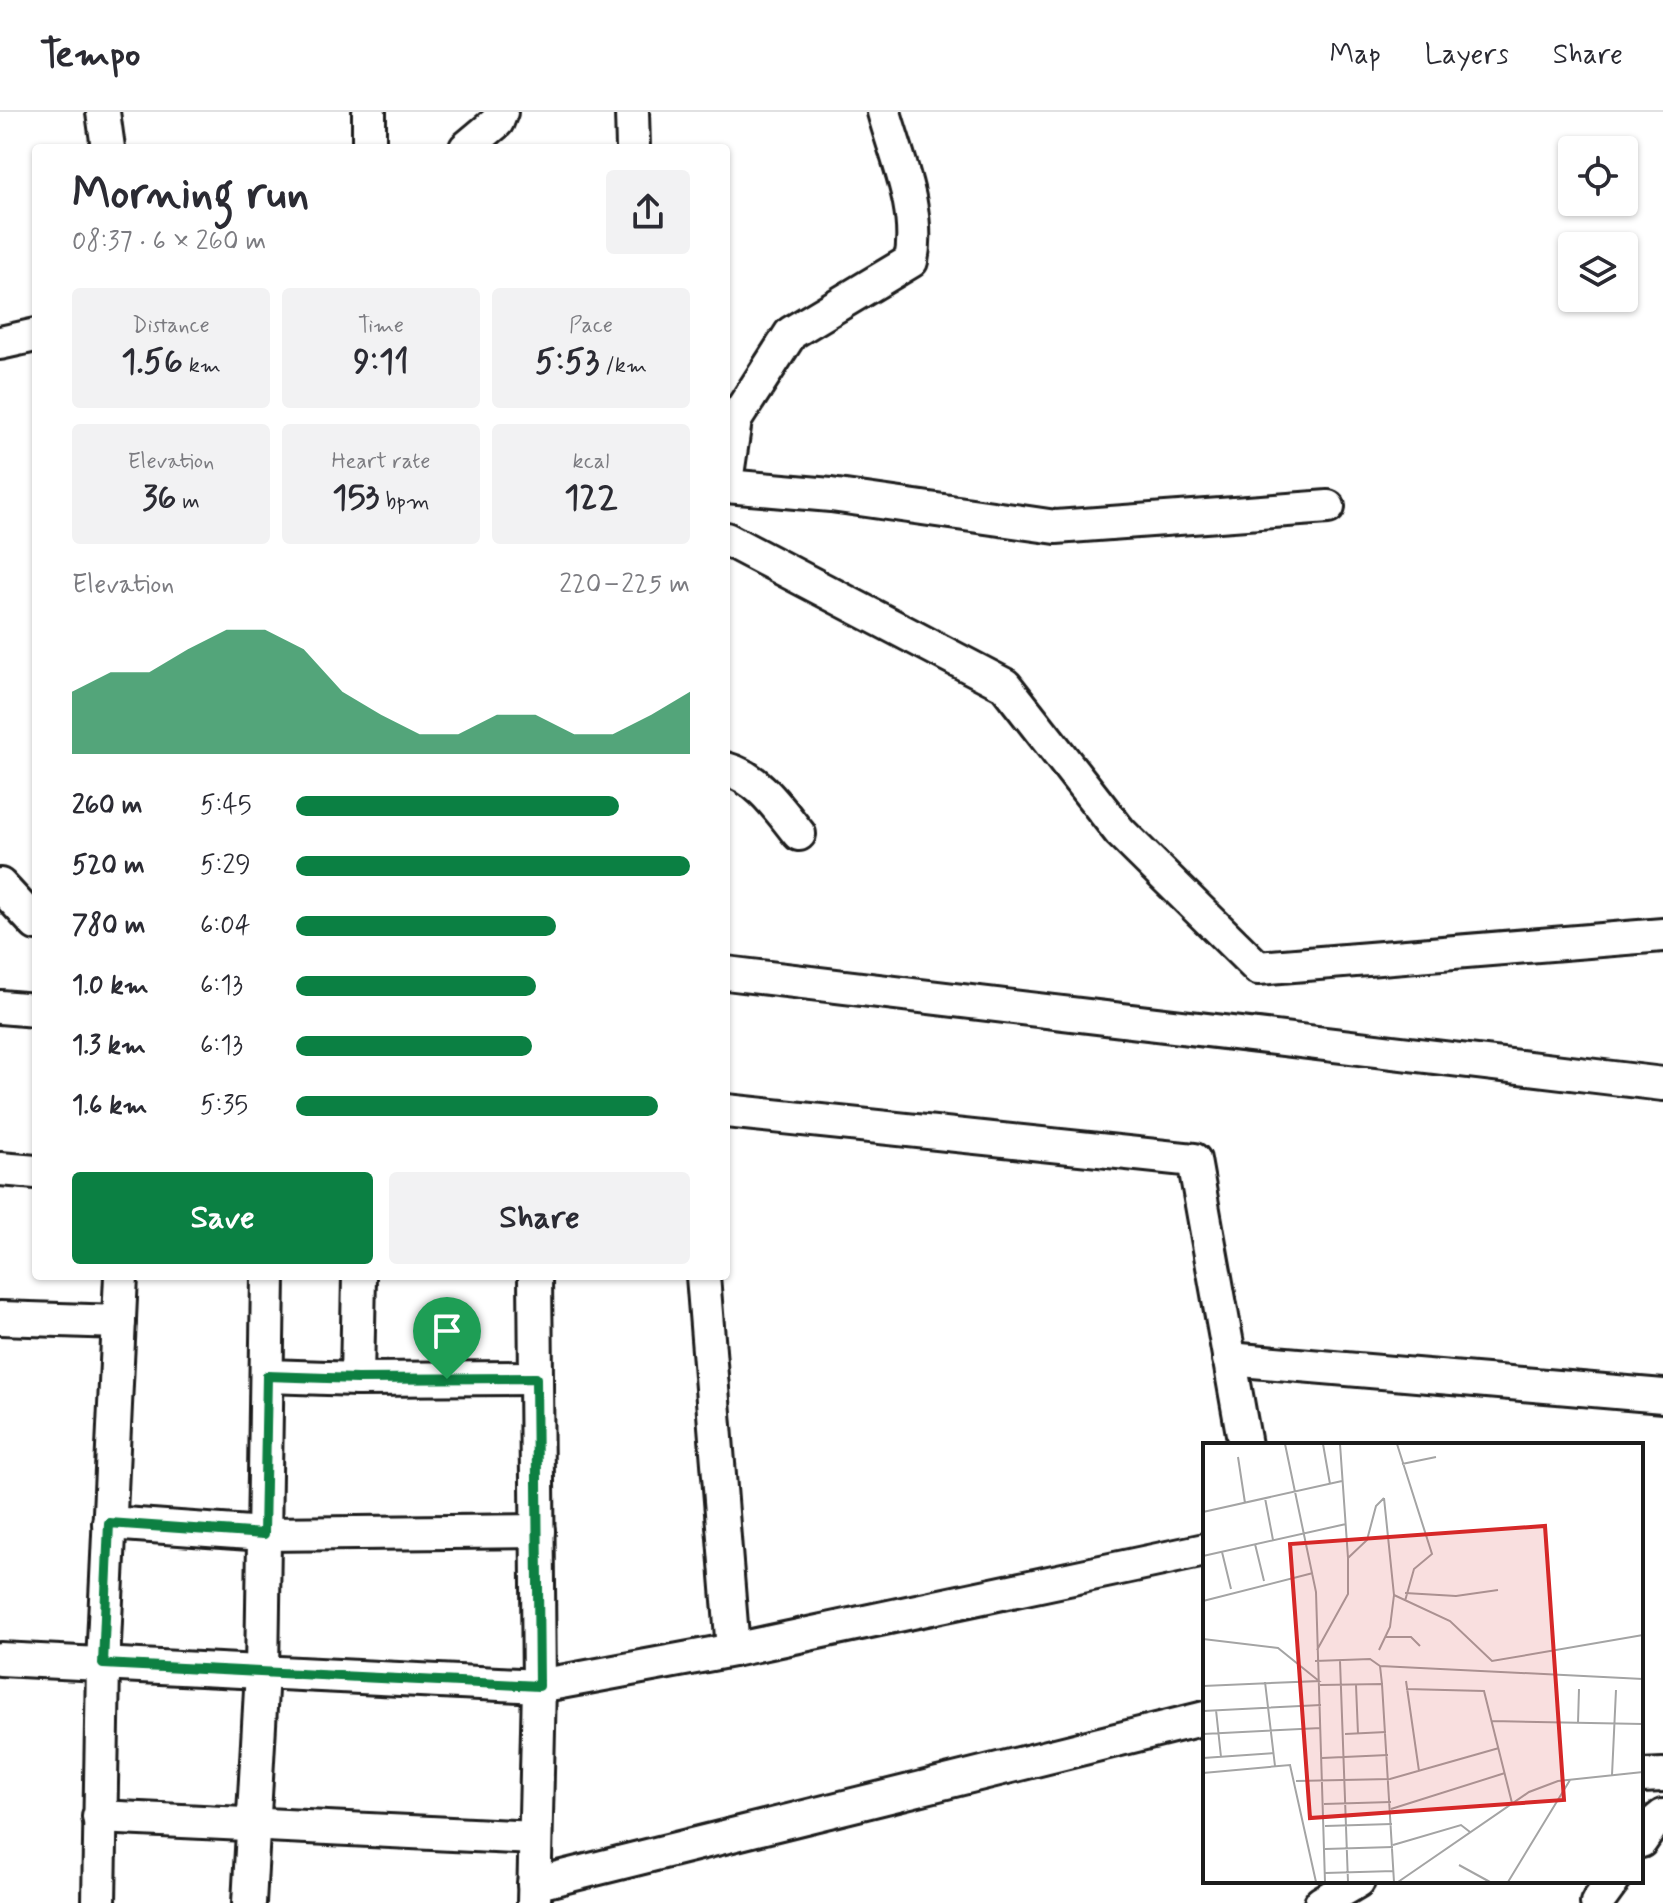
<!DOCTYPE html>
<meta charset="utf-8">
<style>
:root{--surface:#fff;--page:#f2f2f3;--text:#2b2b33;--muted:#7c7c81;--line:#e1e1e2;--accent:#0b8043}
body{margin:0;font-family:Mynerve,sans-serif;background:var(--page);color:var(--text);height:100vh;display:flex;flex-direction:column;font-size:30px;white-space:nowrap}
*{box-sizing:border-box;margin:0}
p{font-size:26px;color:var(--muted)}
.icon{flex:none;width:44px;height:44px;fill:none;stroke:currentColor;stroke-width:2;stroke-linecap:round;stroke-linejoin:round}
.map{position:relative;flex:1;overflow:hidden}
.panel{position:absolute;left:32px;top:32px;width:698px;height:1136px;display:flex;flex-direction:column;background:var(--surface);border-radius:8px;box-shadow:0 2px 6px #0004}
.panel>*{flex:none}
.buttons{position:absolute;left:1558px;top:24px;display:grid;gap:16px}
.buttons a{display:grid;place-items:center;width:80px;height:80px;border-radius:8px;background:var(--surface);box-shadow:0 2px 6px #0004;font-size:40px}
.pin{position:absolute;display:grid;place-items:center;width:68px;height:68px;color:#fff;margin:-82px -34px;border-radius:50% 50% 50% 0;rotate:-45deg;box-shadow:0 0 8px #0007}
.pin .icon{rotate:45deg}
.round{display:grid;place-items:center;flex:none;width:84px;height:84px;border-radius:8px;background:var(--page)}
.summary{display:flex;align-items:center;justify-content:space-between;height:136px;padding:0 40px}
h1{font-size:44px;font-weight:700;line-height:60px}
.stats{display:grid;grid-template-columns:repeat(3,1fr);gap:12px;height:136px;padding:8px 40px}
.stats div{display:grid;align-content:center;border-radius:8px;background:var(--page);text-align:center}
.stats b{font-size:34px;font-weight:700}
.stats small{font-size:22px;font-weight:400}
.stats p{font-size:22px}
.chart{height:224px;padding:16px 40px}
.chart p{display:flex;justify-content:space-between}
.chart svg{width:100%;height:144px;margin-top:8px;fill:var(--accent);opacity:.7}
.primary-button{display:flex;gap:16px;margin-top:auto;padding:16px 40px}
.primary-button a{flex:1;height:92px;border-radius:8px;background:var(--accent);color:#fff;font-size:32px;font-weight:700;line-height:92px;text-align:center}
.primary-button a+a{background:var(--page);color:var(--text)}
ul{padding:0 40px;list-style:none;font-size:26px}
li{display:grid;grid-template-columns:128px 96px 1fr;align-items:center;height:60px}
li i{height:20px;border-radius:10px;background:var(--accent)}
header{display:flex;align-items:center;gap:48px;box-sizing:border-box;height:112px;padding:0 40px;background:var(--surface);border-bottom:2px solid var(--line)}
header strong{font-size:38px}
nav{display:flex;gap:44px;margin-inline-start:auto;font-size:28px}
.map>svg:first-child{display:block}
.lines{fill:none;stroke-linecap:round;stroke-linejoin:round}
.street-casing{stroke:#1c1c1c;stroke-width:38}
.street{stroke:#fff;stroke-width:32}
.route-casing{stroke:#fff;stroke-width:16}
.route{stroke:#0b8043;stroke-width:10}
.inset-road{fill:none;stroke:#a4a4a4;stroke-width:2}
.view{fill:#d62828;fill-opacity:0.15;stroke:#d62828;stroke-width:4}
.inset-edge{fill:none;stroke:#1c1c1c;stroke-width:4}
</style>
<header>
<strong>Tempo</strong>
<nav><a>Map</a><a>Layers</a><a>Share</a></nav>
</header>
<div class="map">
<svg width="1663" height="1791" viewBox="0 0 1663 1791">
<rect width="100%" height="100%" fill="#fff"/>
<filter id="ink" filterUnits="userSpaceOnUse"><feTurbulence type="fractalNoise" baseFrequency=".0125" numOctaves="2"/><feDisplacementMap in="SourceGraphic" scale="16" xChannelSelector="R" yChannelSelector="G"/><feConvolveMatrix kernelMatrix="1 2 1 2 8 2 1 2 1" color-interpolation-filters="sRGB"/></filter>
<g filter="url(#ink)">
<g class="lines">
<!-- street casing -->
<g class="street-casing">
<g id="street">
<path d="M103,0L108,36"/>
<path d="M369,0V36"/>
<path d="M632,0L633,36"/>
<path d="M466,36L497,10L501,0"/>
<path d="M0,231L36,223"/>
<path d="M726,370L735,308L791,221L911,149C921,99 897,47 884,0"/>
<path d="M726,374L831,383L1056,415L1328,395"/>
<path d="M726,427L1005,573L1120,720L1258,856L1663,823"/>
<path d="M726,657C759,666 778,696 799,722"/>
<path d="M0,773L36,812"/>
<path d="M726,861L1663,972"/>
<path d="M0,895L36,898"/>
<path d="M726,999L1194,1048L1245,1333"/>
<path d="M0,1057L36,1060"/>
<path d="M703,1164L733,1538"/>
<path d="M0,1206L119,1210"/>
<path d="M1229,1247L1663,1284"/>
<path d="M267,1264L357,1267L536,1266"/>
<path d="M357,1267L359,1164"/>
<path d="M109,1411L264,1422L538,1419"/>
<path d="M0,1547L539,1574L733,1538L1205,1438"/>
<path d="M1641,1664L1663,1663"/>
<path d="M99,1705L535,1726"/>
<path d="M1641,1729L1652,1713L1663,1704"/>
<path d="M534,1772L1205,1606"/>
<path d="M99,1791L103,1552L121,1164"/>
<path d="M249,1791L262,1560L268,1164"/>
<path d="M534,1791L539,1574L535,1164"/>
<path d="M1321,1791L1358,1769"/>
<path d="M1597,1791L1613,1769"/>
</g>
</g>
<!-- street -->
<use href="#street" class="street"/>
</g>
</g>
<g class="lines" filter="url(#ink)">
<!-- route casing -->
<g class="route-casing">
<path id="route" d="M267,1264L357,1267L536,1266L539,1574L103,1552L109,1411L264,1422Z"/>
</g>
<!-- route -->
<use href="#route" class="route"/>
</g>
<!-- overview -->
<g transform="translate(1203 1331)">
<rect width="440" height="440" fill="#fff"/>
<path class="inset-road" d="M82,1L113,149L122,439M120,1L127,41M137,1L145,115M194,1L229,111L211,126L202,158M35,14L42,60M199,21L233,14M62,55L70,97M181,55L191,152L247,178L289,218L440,192M0,69L139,38M52,101L61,138M19,109L28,146M0,113L143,81M202,150L253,153L295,147M0,158L110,130M182,194H208L217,203M0,196L75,205L116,238L0,243M114,207L145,151V115L164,97L173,63L181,55M176,207L187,184L191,152M112,218L167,216L177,223L179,241M137,218L145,439M177,223L440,236M203,238L216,328M62,239L72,323M117,242L179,241L191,439M153,242L155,291M203,246L281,248L309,360M13,267L18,314M0,268L118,262M289,278L440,281M375,280L376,246M0,291L118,285M142,291L183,289M0,315L71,310M119,315L185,312M0,330L87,322L113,439M409,332L413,247M93,338L187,336L296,305M121,361L188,359M188,366L302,330M122,383L189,381M190,402L258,382L267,389M122,406L190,404M256,422L287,439M122,430L191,428M195,439L326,349L355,338L440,329M305,439L367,337"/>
<path class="view" d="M342,83L361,357L107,375L87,101Z"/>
<rect width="440" height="440" class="inset-edge"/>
</g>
</svg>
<div class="buttons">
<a><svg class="icon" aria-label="locate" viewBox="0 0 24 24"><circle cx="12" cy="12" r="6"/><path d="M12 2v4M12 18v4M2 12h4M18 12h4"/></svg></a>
<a><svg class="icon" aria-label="layers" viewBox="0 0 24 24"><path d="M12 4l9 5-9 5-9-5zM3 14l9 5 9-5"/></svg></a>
</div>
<div class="pin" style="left:447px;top:1267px;background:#1e9e55"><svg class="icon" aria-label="arrive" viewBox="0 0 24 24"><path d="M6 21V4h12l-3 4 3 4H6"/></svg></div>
<section class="panel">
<div class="summary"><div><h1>Morning run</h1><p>08:37 · 6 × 260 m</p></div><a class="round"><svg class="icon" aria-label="share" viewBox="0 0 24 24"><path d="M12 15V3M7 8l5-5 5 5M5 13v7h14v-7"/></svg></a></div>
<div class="stats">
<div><p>Distance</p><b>1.56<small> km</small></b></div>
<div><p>Time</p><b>9:11</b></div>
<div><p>Pace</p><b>5:53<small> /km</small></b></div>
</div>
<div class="stats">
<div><p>Elevation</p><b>36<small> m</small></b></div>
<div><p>Heart rate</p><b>153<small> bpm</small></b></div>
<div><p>kcal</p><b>122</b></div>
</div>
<div class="chart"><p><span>Elevation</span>220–225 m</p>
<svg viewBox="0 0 160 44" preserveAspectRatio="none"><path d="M0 44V25L10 19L20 19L30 12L40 6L50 6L60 12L70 25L80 32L90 38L100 38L110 32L120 32L130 38L140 38L150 32L160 25V44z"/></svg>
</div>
<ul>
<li><b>260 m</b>5:45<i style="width:82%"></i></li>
<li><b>520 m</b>5:29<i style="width:100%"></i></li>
<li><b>780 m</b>6:04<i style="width:66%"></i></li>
<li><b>1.0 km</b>6:13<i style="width:61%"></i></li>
<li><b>1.3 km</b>6:13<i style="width:60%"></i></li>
<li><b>1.6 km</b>5:35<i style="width:92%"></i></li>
</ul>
<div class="primary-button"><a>Save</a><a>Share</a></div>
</section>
</div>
